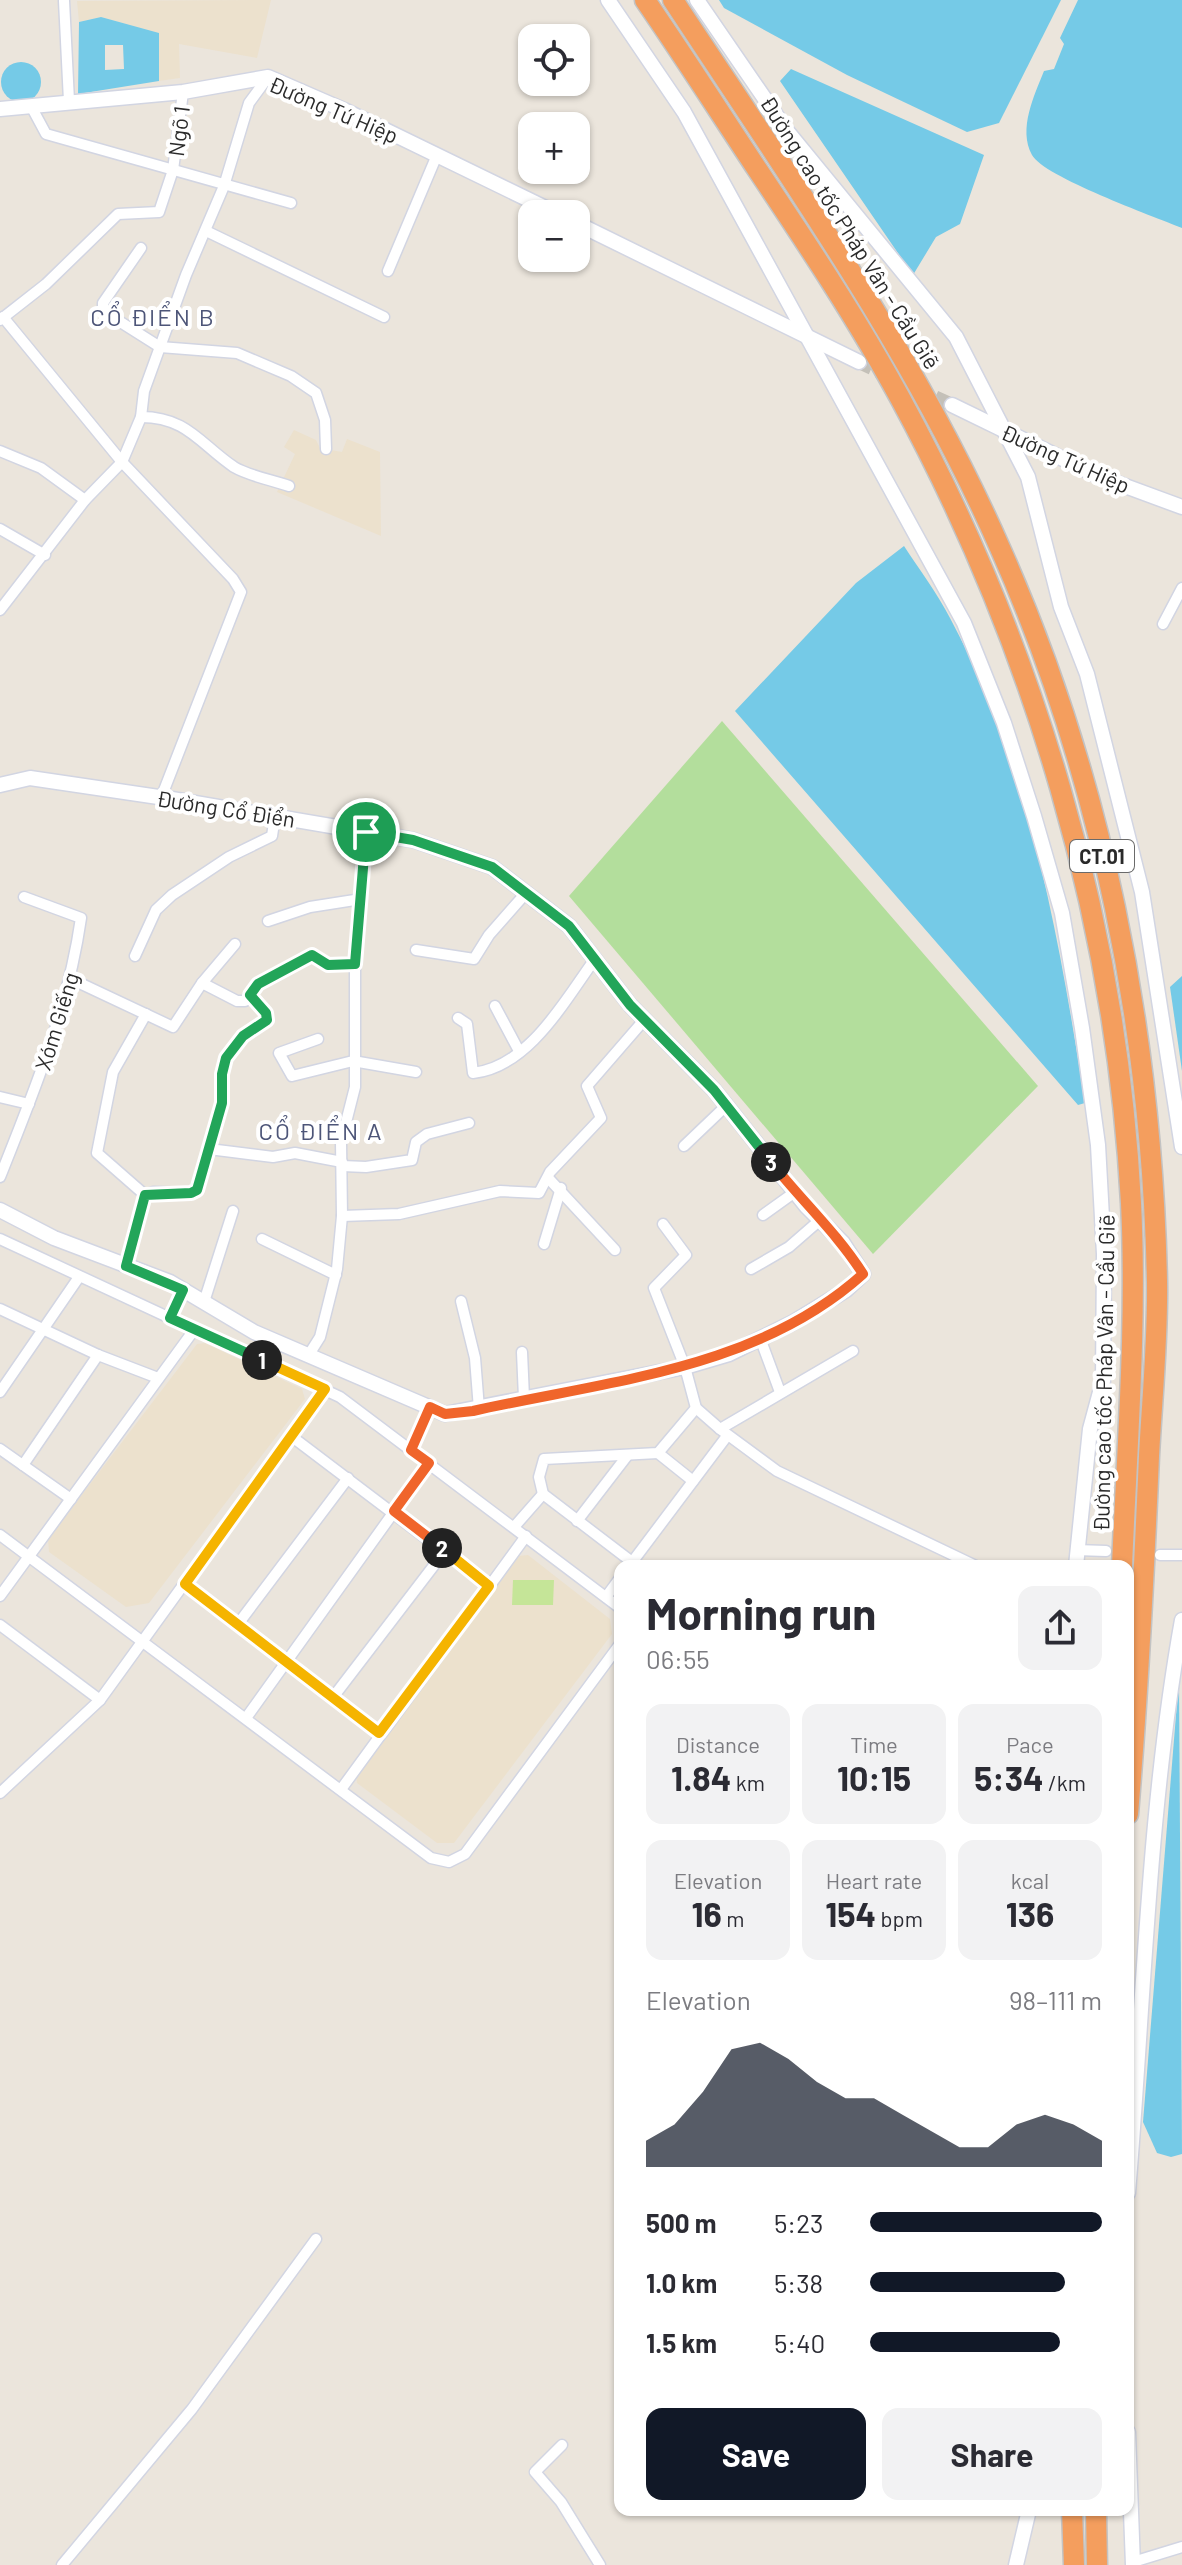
<!DOCTYPE html>
<meta charset="utf-8">
<style>
:root{--surface:#fff;--page:#f2f2f3;--text:#2b2b33;--muted:#7c7c81;--accent:#111827}
body{margin:0;font-family:Barlow,sans-serif;background:var(--page);color:var(--text);height:100vh;display:flex;flex-direction:column;font-size:30px;white-space:nowrap}
*{box-sizing:border-box;margin:0}
p{font-size:26px;color:var(--muted)}
.icon{flex:none;width:44px;height:44px;fill:none;stroke:currentColor;stroke-width:2;stroke-linecap:round;stroke-linejoin:round}
.map{position:relative;flex:1;overflow:hidden}
.side{position:absolute;left:614px;top:1560px;width:520px;height:956px;display:flex;flex-direction:column;background:var(--surface);border-radius:16px;box-shadow:0 2px 6px #0004}
.side>*{flex:none}
.tools{position:absolute;left:518px;top:24px;display:grid;gap:16px}
.tools a{display:grid;place-items:center;width:72px;height:72px;border-radius:16px;background:var(--surface);box-shadow:0 2px 6px #0004;font-size:40px}
.pin{position:absolute;display:grid;place-items:center;width:68px;height:68px;color:#fff;margin:-34px;border:4px solid #fff;border-radius:50%;box-shadow:0 2px 8px #0007}
.km{position:absolute;width:40px;height:40px;margin:-20px;border-radius:50%;background:#222;color:#fff;font-size:22px;line-height:40px;text-align:center}
.round{display:grid;place-items:center;flex:none;width:84px;height:84px;border-radius:16px;background:var(--page)}
.overview{display:flex;align-items:center;justify-content:space-between;height:136px;padding:0 32px}
h1{font-size:44px;font-weight:700;line-height:60px}
.figures{display:grid;grid-template-columns:repeat(3,1fr);gap:12px;height:136px;padding:8px 32px}
.figures div{display:grid;align-content:center;border-radius:16px;background:var(--page);text-align:center}
.figures b{font-size:34px;font-weight:700}
.figures small{font-size:22px;font-weight:400}
.figures p{font-size:22px}
.chart{height:224px;padding:16px 32px}
.chart p{display:flex;justify-content:space-between}
.chart svg{width:100%;height:144px;margin-top:8px;fill:var(--accent);opacity:.7}
.action{display:flex;gap:16px;margin-top:auto;padding:16px 32px}
.action a{flex:1;height:92px;border-radius:16px;background:var(--accent);color:#fff;font-size:32px;font-weight:700;line-height:92px;text-align:center}
.action a+a{background:var(--page);color:var(--text)}
ul{padding:0 32px;list-style:none;font-size:26px}
li{display:grid;grid-template-columns:128px 96px 1fr;align-items:center;height:60px}
li i{height:20px;border-radius:10px;background:var(--accent)}
.map>svg:first-child{display:block}
.education{fill:#ece1cd}
.grass{fill:#b3de9c}
.pitch{fill:#c5e598}
.water{fill:#75cae7;fill-rule:evenodd}
.lines{fill:none;stroke-linecap:round;stroke-linejoin:round}
.secondary-tunnel{stroke:#c4c0b8;stroke-width:14;stroke-dasharray:14 7;stroke-linecap:butt}
.street-casing{stroke:#d2d5e2;stroke-width:13}
.secondary-casing{stroke:#d2d5e2;stroke-width:17}
.highway-casing{stroke:#c3c3c3;stroke-width:23}
.street{stroke:#fff;stroke-width:10}
.secondary{stroke:#fff;stroke-width:14}
.highway{stroke:#f49e5e;stroke-width:20}
.split-1-casing{stroke:#fff;stroke-width:16}
.split-2-casing{stroke:#fff;stroke-width:16}
.split-3-casing{stroke:#fff;stroke-width:16}
.split-4-casing{stroke:#fff;stroke-width:16}
.split-1{stroke:#22a559;stroke-width:10}
.split-2{stroke:#f5b400;stroke-width:10}
.split-3{stroke:#f0652b;stroke-width:10}
.split-4{stroke:#22a559;stroke-width:10}
.labels{text-anchor:middle;dominant-baseline:central;stroke-width:8;stroke-linejoin:round;paint-order:stroke}
.shield{fill:#fff;stroke:#6a6a6a;stroke-width:2}
.shield-label{font-size:20px;font-weight:bold;fill:#2a2a2a}
.street-label{font-size:22px;fill:#2a2a2a;stroke:#fff}
.neighbourhood-label{font-size:24px;letter-spacing:2px;fill:#4d5578;stroke:#fff}
</style>
<div class="map">
<svg width="1182" height="2565" viewBox="0 0 1182 2565">
<rect width="100%" height="100%" fill="#ebe5dc"/>
<!-- education -->
<g class="education">
<path d="M271,0L257,58L179,44L180,78L159,81L158,33L101,17L79,22L77,1Z"/>
<path d="M294,430L316,440L320,448L342,452L347,439L380,452L381,536L277,492L295,454L284,447Z"/>
<path d="M205,1343L302,1389L305,1399L149,1603L126,1607L49,1552L48,1539L197,1344Z"/>
<path d="M528,1555L610,1619L612,1634L454,1843H437L357,1783L356,1774L519,1556Z"/>
</g>
<!-- grass -->
<path class="grass" d="M722,721L1038,1086L873,1254L569,896Z"/>
<!-- pitch -->
<path class="pitch" d="M513,1580H554L553,1605H512Z"/>
<!-- water -->
<g class="water">
<path d="M719,0H1061L999,123L967,132L847,75L724,8Z"/>
<path d="M1078,0H1182V228C1153,216 1044,177 1032,155C1018,129 1034,96 1044,71L1054,69L1064,44L1060,38Z"/>
<path d="M101,17L159,33V81L78,94L79,22ZM105,45H123L124,69L105,70Z"/>
<circle cx="21" cy="82" r="20"/>
<path d="M791,69L984,155L960,224L936,237L913,275L780,81Z"/>
<path d="M904,546C919,569 937,593 950,618C1030,768 1059,937 1085,1103L1078,1105L735,711L856,583Z"/>
<path d="M1182,976V1071L1170,987Z"/>
<path d="M1179,1678L1182,2154L1171,2157L1157,2153L1143,2122Z"/>
</g>
<g class="lines">
<!-- secondary-tunnel -->
<path class="secondary-tunnel" d="M859,362L952,405"/>
<!-- street casing -->
<g class="street-casing">
<g id="street">
<path d="M64,1L69,101"/>
<path d="M32,108L46,134L291,203"/>
<path d="M206,231L384,317"/>
<path d="M141,248L103,303V311L160,347L237,353L291,376L316,393L325,420L326,449"/>
<path d="M388,271L437,155"/>
<path d="M3,317L122,462L233,579L241,592L161,798"/>
<path d="M0,320L46,284L118,214L159,212L173,170L183,92"/>
<path d="M141,417C187,417 200,444 234,467C249,476 272,480 289,486"/>
<path d="M0,451L41,468L85,500"/>
<path d="M0,529L45,555"/>
<path d="M0,610L85,500L122,462L141,417L144,391L186,275L224,186L249,103L268,77"/>
<path d="M1163,624L1182,588"/>
<path d="M268,921L310,907L361,899"/>
<path d="M235,944L202,983L237,1001H245L258,984L312,955L328,965L355,964"/>
<path d="M416,950L474,959L489,935L526,893"/>
<path d="M135,956L156,910L172,895L229,857L272,836L275,816"/>
<path d="M71,979L173,1027L202,983"/>
<path d="M495,1006L519,1051"/>
<path d="M458,1018L467,1024L473,1073C529,1067 565,1000 595,959"/>
<path d="M318,1039L279,1053L292,1076L353,1061L416,1072"/>
<path d="M0,1097L29,1104"/>
<path d="M684,1146L727,1105"/>
<path d="M209,1149L273,1157L295,1153L342,1162"/>
<path d="M342,1166L366,1167L412,1160L416,1142L427,1134L469,1123"/>
<path d="M0,1177C34,1092 68,1009 81,918L24,897"/>
<path d="M549,1179L615,1250"/>
<path d="M145,1195L97,1153L113,1072L146,1014"/>
<path d="M763,1215L795,1192"/>
<path d="M342,1216L399,1214L500,1191L539,1193L550,1172L601,1118L587,1086L645,1019"/>
<path d="M663,1224L686,1255L654,1288L685,1367L696,1408L720,1429L777,1471L976,1566"/>
<path d="M0,1239L340,1397L620,1608"/>
<path d="M262,1239L336,1275"/>
<path d="M544,1244L561,1188"/>
<path d="M126,1266L145,1195L153,1192L191,1193L197,1190L222,1103V1074L226,1058L243,1036L267,1020L266,1013L250,995"/>
<path d="M751,1269L789,1247L820,1220"/>
<path d="M461,1301L475,1358L479,1409"/>
<path d="M204,1302L233,1211"/>
<path d="M0,1309L98,1355L158,1378"/>
<path d="M170,1318L183,1290"/>
<path d="M760,1338L780,1392"/>
<path d="M522,1352L524,1398"/>
<path d="M308,1356L320,1337L337,1269L342,1216L341,1142L355,1087V964L366,832"/>
<path d="M0,1392L79,1277"/>
<path d="M720,1429L853,1351"/>
<path d="M291,1436L489,1586"/>
<path d="M0,1449L71,1499"/>
<path d="M411,1450L430,1407"/>
<path d="M658,1453L693,1481"/>
<path d="M23,1465L98,1355"/>
<path d="M577,1521L627,1456"/>
<path d="M514,1527L543,1494"/>
<path d="M0,1535L431,1858L449,1862L465,1854L620,1644"/>
<path d="M1076,1550L1106,1551"/>
<path d="M1160,1555H1182"/>
<path d="M632,1562L543,1494L539,1477L544,1459L658,1453L696,1408"/>
<path d="M630,1565L727,1436"/>
<path d="M185,1584L379,1733"/>
<path d="M0,1596L194,1330"/>
<path d="M606,1597L620,1578"/>
<path d="M238,1624L348,1478"/>
<path d="M0,1625L100,1700"/>
<path d="M334,1696L445,1551"/>
<path d="M246,1718L429,1463"/>
<path d="M342,1788L526,1536"/>
<path d="M0,1793L100,1700L325,1389"/>
<path d="M562,2445L535,2472L561,2502L600,2565"/>
<path d="M1133,2562L1182,2547"/>
<path d="M62,2565L192,2409L316,2239"/>
</g>
</g>
<!-- secondary casing -->
<g class="secondary-casing">
<g id="secondary">
<path d="M608,0L684,112L964,623L1004,723L1034,816L1062,913L1082,1028L1098,1145L1104,1254L1103,1381L1090,1429L1076,1566"/>
<path d="M697,0L787,131L956,337L1028,477L1061,607L1087,674L1142,892L1182,1147"/>
<path d="M0,109L183,92L268,77L344,110L558,214"/>
<path d="M576,223L859,362"/>
<path d="M952,405L1098,476L1182,507"/>
<path d="M0,785L30,778L172,799L413,840L492,867L569,926L630,1005L714,1090L806,1206L843,1243L863,1274L846,1290L792,1323L729,1354L685,1367L445,1414L254,1332L170,1282L54,1238L0,1210"/>
<path d="M1128,2193C1144,2001 1148,1809 1182,1620"/>
<path d="M1128,2432L1133,2565"/>
<path d="M1016,2565L1029,2510"/>
</g>
</g>
<!-- highway casing -->
<g class="highway-casing">
<g id="highway">
<path d="M645,0C683,55 720,113 757,169C807,244 857,319 900,398C1034,645 1116,922 1131,1203C1137,1324 1127,1445 1122,1566"/>
<path d="M673,0C790,178 914,352 1000,548C1102,777 1152,1032 1157,1282C1158,1340 1152,1398 1149,1456C1144,1575 1138,1695 1128,1814"/>
<path d="M1072,2510L1074,2565"/>
<path d="M1096,2510L1097,2565"/>
</g>
</g>
<!-- street -->
<use href="#street" class="street"/>
<!-- secondary -->
<use href="#secondary" class="secondary"/>
<!-- highway -->
<use href="#highway" class="highway"/>
</g>
<g class="lines">
<!-- split-1 casing -->
<g class="split-1-casing">
<path id="split-1" d="M262,1360L170,1318L183,1290L126,1266L145,1195L191,1193L197,1190L222,1103V1074L226,1058L243,1036L267,1020L266,1013L250,995L258,984L312,955L328,965L355,964L366,832"/>
</g>
<!-- split-2 casing -->
<g class="split-2-casing">
<path id="split-2" d="M262,1360L325,1389L185,1584L379,1733L489,1586L442,1548"/>
</g>
<!-- split-3 casing -->
<g class="split-3-casing">
<path id="split-3" d="M442,1548L394,1511L429,1463L411,1450L430,1407L445,1414L473,1411C606,1381 757,1370 863,1274C837,1233 801,1200 771,1162"/>
</g>
<!-- split-4 casing -->
<g class="split-4-casing">
<path id="split-4" d="M366,832L413,840L492,867L569,926L630,1005L714,1090L771,1162"/>
</g>
<!-- split-1 -->
<use href="#split-1" class="split-1"/>
<!-- split-2 -->
<use href="#split-2" class="split-2"/>
<!-- split-3 -->
<use href="#split-3" class="split-3"/>
<!-- split-4 -->
<use href="#split-4" class="split-4"/>
</g>
<g class="labels">
<!-- shield labels -->
<rect class="shield" x="1070" y="840" width="64" height="32" rx="6"/>
<g class="shield-label">
<text x="1102" y="856">CT.01</text>
</g>
<!-- street labels -->
<g class="street-label">
<text transform="translate(334 109) rotate(23)">Đường Tứ Hiệp</text>
<text transform="translate(178 131) rotate(-83)">Ngõ 1</text>
<text transform="translate(851 232) rotate(58)">Đường cao tốc Pháp Vân - Cầu Giẽ</text>
<text transform="translate(1066 458) rotate(24)">Đường Tứ Hiệp</text>
<text transform="translate(226 808) rotate(9)">Đường Cổ Điển</text>
<text transform="translate(56 1021) rotate(-73)">Xóm Giếng</text>
<text transform="translate(1103 1373) rotate(-89)">Đường cao tốc Pháp Vân - Cầu Giẽ</text>
</g>
<!-- neighbourhood labels -->
<g class="neighbourhood-label">
<text x="153" y="316">CỔ ĐIỂN B</text>
<text x="321" y="1130">CỔ ĐIỂN A</text>
</g>
</g>
</svg>
<div class="tools">
<a><svg class="icon" aria-label="locate" viewBox="0 0 24 24"><circle cx="12" cy="12" r="6"/><path d="M12 2v4M12 18v4M2 12h4M18 12h4"/></svg></a>
<a>+</a>
<a>−</a>
</div>
<div class="pin" style="left:366px;top:832px;background:#1e9e55"><svg class="icon" aria-label="arrive" viewBox="0 0 24 24"><path d="M6 21V4h12l-3 4 3 4H6"/></svg></div>
<b class="km" style="left:262px;top:1360px">1</b>
<b class="km" style="left:442px;top:1548px">2</b>
<b class="km" style="left:771px;top:1162px">3</b>
<section class="side">
<div class="overview"><div><h1>Morning run</h1><p>06:55</p></div><a class="round"><svg class="icon" aria-label="share" viewBox="0 0 24 24"><path d="M12 15V3M7 8l5-5 5 5M5 13v7h14v-7"/></svg></a></div>
<div class="figures">
<div><p>Distance</p><b>1.84<small> km</small></b></div>
<div><p>Time</p><b>10:15</b></div>
<div><p>Pace</p><b>5:34<small> /km</small></b></div>
</div>
<div class="figures">
<div><p>Elevation</p><b>16<small> m</small></b></div>
<div><p>Heart rate</p><b>154<small> bpm</small></b></div>
<div><p>kcal</p><b>136</b></div>
</div>
<div class="chart"><p><span>Elevation</span>98–111 m</p>
<svg viewBox="0 0 160 44" preserveAspectRatio="none"><path d="M0 44V36L10 31L20 21L30 8L40 6L50 11L60 18L70 23L80 23L90 28L100 33L110 38L120 38L130 31L140 28L150 31L160 36V44z"/></svg>
</div>
<ul>
<li><b>500 m</b>5:23<i style="width:100%"></i></li>
<li><b>1.0 km</b>5:38<i style="width:84%"></i></li>
<li><b>1.5 km</b>5:40<i style="width:82%"></i></li>
</ul>
<div class="action"><a>Save</a><a>Share</a></div>
</section>
</div>
